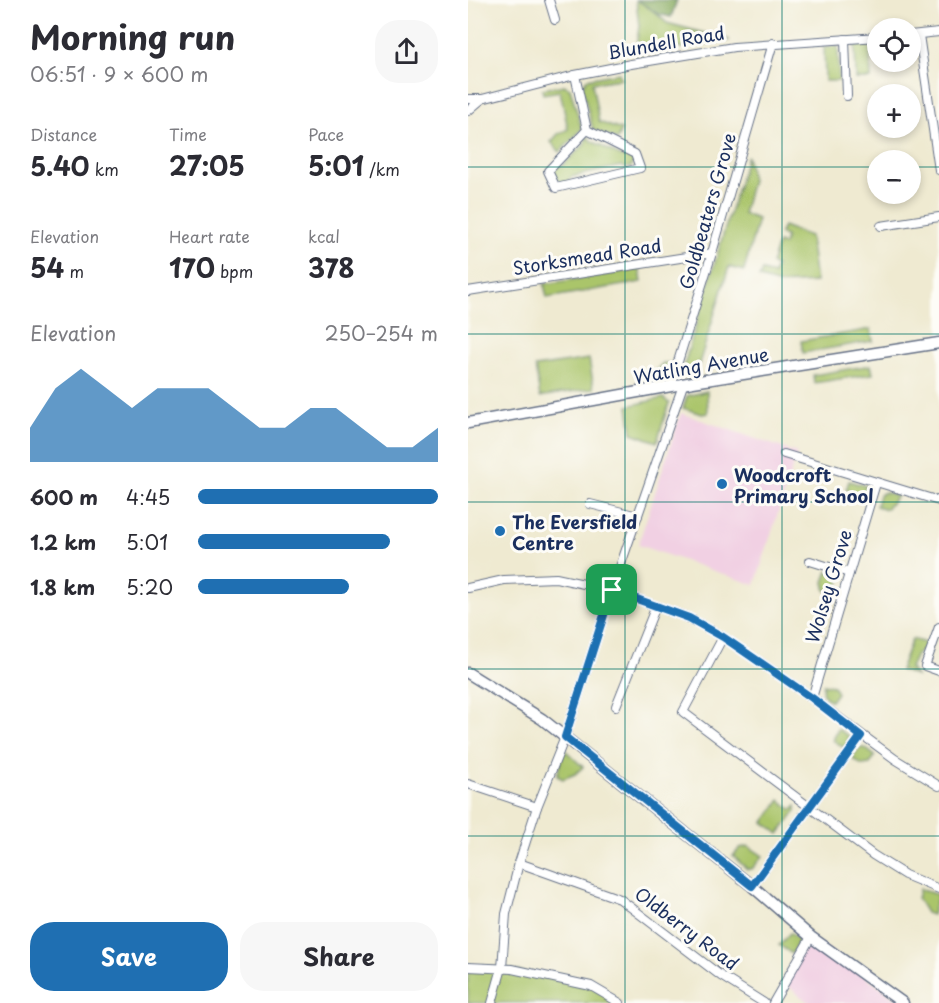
<!DOCTYPE html>
<meta charset="utf-8">
<style>
:root{--surface:#fff;--page:#f7f7f7;--text:#2b2b33;--muted:#7c7c81;--accent:#1f6fb2}
body{margin:0;font-family:"Playpen Sans",sans-serif;background:var(--page);color:var(--text);height:100vh;display:flex;flex-direction:column;font-size:22px;white-space:nowrap}
*{box-sizing:border-box;margin:0}
p{font-size:20px;color:var(--muted)}
.icon{flex:none;width:33px;height:33px;fill:none;stroke:currentColor;stroke-width:2;stroke-linecap:round;stroke-linejoin:round}
.map{position:relative;flex:1;overflow:hidden}
.side{display:flex;flex-direction:column;background:var(--surface);width:468px}
.side>*{flex:none}
.buttons{position:absolute;left:399px;top:18px;display:grid;gap:12px}
.buttons a{display:grid;place-items:center;width:54px;height:54px;border-radius:50%;background:var(--surface);box-shadow:0 3px 9px #0003;font-size:30px}
.pin{position:absolute;display:grid;place-items:center;width:51px;height:51px;color:#fff;margin:-26px;border-radius:12px;box-shadow:0 3px 9px #0006}
.round{display:grid;place-items:center;flex:none;width:63px;height:63px;border-radius:24px;background:var(--page)}
.headline{display:flex;align-items:center;justify-content:space-between;height:102px;padding:0 30px}
h1{font-size:33px;font-weight:700;line-height:45px}
.stats{display:grid;grid-template-columns:repeat(3,1fr);gap:9px;height:102px;padding:6px 30px}
.stats div{display:grid;align-content:center}
.stats b{font-size:26px;font-weight:700}
.stats small{font-size:16px;font-weight:400}
.stats p{font-size:16px}
.chart{height:168px;padding:12px 30px}
.chart p{display:flex;justify-content:space-between}
.chart svg{width:100%;height:108px;margin-top:6px;fill:var(--accent);opacity:.7}
.button{display:flex;gap:12px;margin-top:auto;padding:12px 30px}
.button a{flex:1;height:69px;border-radius:24px;background:var(--accent);color:#fff;font-size:24px;font-weight:700;line-height:69px;text-align:center}
.button a+a{background:var(--page);color:var(--text)}
ul{padding:0 30px;list-style:none;font-size:20px}
li{display:grid;grid-template-columns:96px 72px 1fr;align-items:center;height:45px}
li i{height:15px;border-radius:8px;background:var(--accent)}
main{display:flex;flex:1;min-height:0}
.map>svg:first-child{display:block}
.built{fill:#f1d0e3}
.green{fill:#aac56b;stroke:#627a64;stroke-width:1.5}
.forest{fill:#87aa5f;stroke:#516c5e;stroke-width:1.5}
.lines{fill:none;stroke-linecap:round;stroke-linejoin:round}
.minor-casing{stroke:#657086;stroke-width:10}
.tertiary-casing{stroke:#657086;stroke-width:13}
.minor{stroke:#fff;stroke-width:8}
.tertiary{stroke:#fff;stroke-width:10}
.route-casing{stroke:#fff;stroke-width:12}
.route{stroke:#1f6fb2;stroke-width:8}
.grid{fill:none;stroke:#0f766e;stroke-width:1.5;stroke-opacity:0.55}
.poi-dot{fill:#1f6fb2;stroke:#fdfcf7;stroke-width:2}
.labels{text-anchor:middle;dominant-baseline:central;stroke-width:6;stroke-linejoin:round;paint-order:stroke}
.street-label{font-size:18px;fill:#1b2f5e;stroke:#fdfcf7}
.poi-label{font-size:18px;font-weight:bold;fill:#1b2f5e;stroke:#fdfcf7;text-anchor:start}
</style>
<main>
<section class="side">
<div class="headline"><div><h1>Morning run</h1><p>06:51 · 9 × 600 m</p></div><a class="round"><svg class="icon" aria-label="share" viewBox="0 0 24 24"><path d="M12 15V3M7 8l5-5 5 5M5 13v7h14v-7"/></svg></a></div>
<div class="stats">
<div><p>Distance</p><b>5.40<small> km</small></b></div>
<div><p>Time</p><b>27:05</b></div>
<div><p>Pace</p><b>5:01<small> /km</small></b></div>
</div>
<div class="stats">
<div><p>Elevation</p><b>54<small> m</small></b></div>
<div><p>Heart rate</p><b>170<small> bpm</small></b></div>
<div><p>kcal</p><b>378</b></div>
</div>
<div class="chart"><p><span>Elevation</span>250–254 m</p>
<svg viewBox="0 0 160 44" preserveAspectRatio="none"><path d="M0 44V30L10 14L20 6L30 14L40 22L50 14L60 14L70 14L80 22L90 30L100 30L110 22L120 22L130 30L140 38L150 38L160 30V44z"/></svg>
</div>
<ul>
<li><b>600 m</b>4:45<i style="width:100%"></i></li>
<li><b>1.2 km</b>5:01<i style="width:80%"></i></li>
<li><b>1.8 km</b>5:20<i style="width:63%"></i></li>
</ul>
<div class="button"><a>Save</a><a>Share</a></div>
</section>
<div class="map">
<svg width="471" height="1003" viewBox="0 0 471 1003">
<rect width="100%" height="100%" fill="#fdfcf7"/>
<filter id="ink" filterUnits="userSpaceOnUse"><feTurbulence type="fractalNoise" baseFrequency=".0167" numOctaves="2"/><feDisplacementMap in="SourceGraphic" scale="12" xChannelSelector="R" yChannelSelector="G"/><feConvolveMatrix kernelMatrix="1 2 1 2 8 2 1 2 1" color-interpolation-filters="sRGB"/></filter>
<filter id="wash" filterUnits="userSpaceOnUse"><feTurbulence type="fractalNoise" baseFrequency=".008" numOctaves="4" result="noise"/><feDisplacementMap in="SourceGraphic" scale="24" xChannelSelector="R" yChannelSelector="G"/><feGaussianBlur stdDeviation="1.35" result="paint"/><feColorMatrix in="noise" values="0 0 0 0 0 0 0 0 0 0 0 0 0 0 0 0 0 1.4 0 .05"/><feComposite in="paint" operator="in"/></filter>
<g filter="url(#wash)">
<rect width="100%" height="100%" fill="#efead1"/>
<!-- built -->
<g class="built">
<path d="M213,413L329,453L287,585L170,545Z"/>
<path d="M343,937L435,1003H341L316,983Z"/>
</g>
<!-- green -->
<g class="green">
<path d="M168,0H173L199,23L262,40L167,55L171,26Z"/>
<path d="M387,45H402L403,79H388Z"/>
<path d="M370,46L371,81H357L356,47Z"/>
<path d="M151,73L153,79L124,83L131,122L153,130L149,140L125,130L114,87L119,79Z"/>
<path d="M96,85L102,88L114,129L92,152L83,142L90,134L100,129L92,91L75,94L74,89Z"/>
<path d="M119,136L123,141L154,157L157,153L166,161L163,167L157,168L153,166L103,177L99,183H92L88,178L86,172L89,165L94,166L116,145Z"/>
<path d="M279,156L284,180L275,214L290,219L276,271L261,267L230,367L224,370L215,368Z"/>
<path d="M315,226L342,236L348,282L312,284L291,278L294,271L305,274L308,266L303,264L310,243L316,245L318,236L312,234Z"/>
<path d="M172,269L174,282L79,298L76,284Z"/>
<path d="M403,329L405,341L335,353L333,341Z"/>
<path d="M121,359L126,388L72,397L67,367Z"/>
<path d="M195,363H205C201,372 196,376 186,377L187,371Z"/>
<path d="M403,365L405,374L346,383L345,375Z"/>
<path d="M239,391L240,413L234,414L215,408L219,396Z"/>
<path d="M195,398L201,403L189,442L164,433L160,406Z"/>
<path d="M381,481L398,486L394,501L385,498L381,491L378,490Z"/>
<path d="M417,492L429,496L418,509L408,506L411,495Z"/>
<path d="M360,571L373,576L368,593L358,591L356,582Z"/>
<path d="M444,639L461,644L457,655L453,651L448,655L442,668L448,676L432,670Z"/>
<path d="M355,684L365,686L369,693L363,701C355,696 353,694 355,684Z"/>
<path d="M370,729L382,737L376,748L365,740Z"/>
<path d="M392,748H397L407,756L402,764L394,765L384,758Z"/>
<path d="M98,751L115,767L107,774L95,779L89,776L95,752Z"/>
<path d="M312,800L324,810L328,806V811L311,834L296,822Z"/>
<path d="M280,846L295,856L284,869H279L265,856L272,848Z"/>
<path d="M452,889L470,895L464,915L458,913L449,898Z"/>
<path d="M322,933L331,940L324,954L311,945Z"/>
<path d="M0,967L34,968L123,986L152,1003H0Z"/>
</g>
<!-- forest -->
<path class="forest" d="M169,0H209L203,17L190,14Z"/>
</g>
<g filter="url(#ink)">
<g class="lines">
<!-- minor casing -->
<g class="minor-casing">
<g id="minor">
<path d="M81,0L87,20"/>
<path d="M442,35L471,32"/>
<path d="M451,35L471,170"/>
<path d="M377,39L379,96"/>
<path d="M107,75L119,130L167,154L172,168L88,188L80,171L119,130"/>
<path d="M0,99H14"/>
<path d="M0,111L14,99L107,75L163,64L266,47L410,37"/>
<path d="M413,226L471,217"/>
<path d="M0,291L244,253"/>
<path d="M202,387L244,253L305,43"/>
<path d="M316,454L471,501"/>
<path d="M122,504L170,516"/>
<path d="M342,561L381,573"/>
<path d="M0,588L36,580L88,578L144,590L221,618L255,637L344,698L427,759L471,786"/>
<path d="M471,627L457,666L471,671"/>
<path d="M255,637L215,712L405,855L437,875L471,889"/>
<path d="M344,698L408,483"/>
<path d="M148,706L188,606"/>
<path d="M0,784L69,807"/>
<path d="M51,863L152,899L253,976L296,1003"/>
<path d="M284,886L393,736"/>
<path d="M0,967L44,969L123,986L152,1003"/>
<path d="M24,1003L34,968L38,914L51,863L69,807L97,737L144,590L215,385"/>
<path d="M305,1003L343,937"/>
</g>
</g>
<!-- tertiary casing -->
<g class="tertiary-casing">
<g id="tertiary">
<path d="M0,423L225,382L471,343"/>
<path d="M0,673L74,719L284,886L343,937L435,1003"/>
</g>
</g>
<!-- minor -->
<use href="#minor" class="minor"/>
<!-- tertiary -->
<use href="#tertiary" class="tertiary"/>
</g>
</g>
<g class="lines" filter="url(#ink)">
<!-- route casing -->
<g class="route-casing">
<path id="route" d="M144,590L221,618L255,637L344,698L393,736L284,886L97,737Z"/>
</g>
<!-- route -->
<use href="#route" class="route"/>
</g>
<!-- grid -->
<path class="grid" d="M157,0V1003M314,0V1003M0,167H410M442,167H471M0,334H471M0,502H471M0,669H471M0,836H471"/>
<!-- markers -->
<g class="poi-dot">
<circle cx="254" cy="484" r="6"/>
<circle cx="32" cy="531" r="6"/>
</g>
<g class="labels">
<!-- street labels -->
<g class="street-label">
<text transform="translate(198 42) rotate(-10)">Blundell Road</text>
<text transform="translate(239 211) rotate(-74)">Goldbeaters Grove</text>
<text transform="translate(119 256) rotate(-9)">Storksmead Road</text>
<text transform="translate(233 365) rotate(-10)">Watling Avenue</text>
<text transform="translate(360 586) rotate(-73)">Wolsey Grove</text>
<text transform="translate(219 928) rotate(37)">Oldberry Road</text>
</g>
<!-- poi labels -->
<g class="poi-label">
<text x="266" y="474">Woodcroft<tspan x="266" dy="21">Primary School</tspan></text>
<text x="44" y="521">The Eversfield<tspan x="44" dy="21">Centre</tspan></text>
</g>
</g>
</svg>
<div class="buttons">
<a><svg class="icon" aria-label="locate" viewBox="0 0 24 24"><circle cx="12" cy="12" r="6"/><path d="M12 2v4M12 18v4M2 12h4M18 12h4"/></svg></a>
<a>+</a>
<a>−</a>
</div>
<div class="pin" style="left:144px;top:590px;background:#1e9e55"><svg class="icon" aria-label="arrive" viewBox="0 0 24 24"><path d="M6 21V4h12l-3 4 3 4H6"/></svg></div>
</div>
</main>
